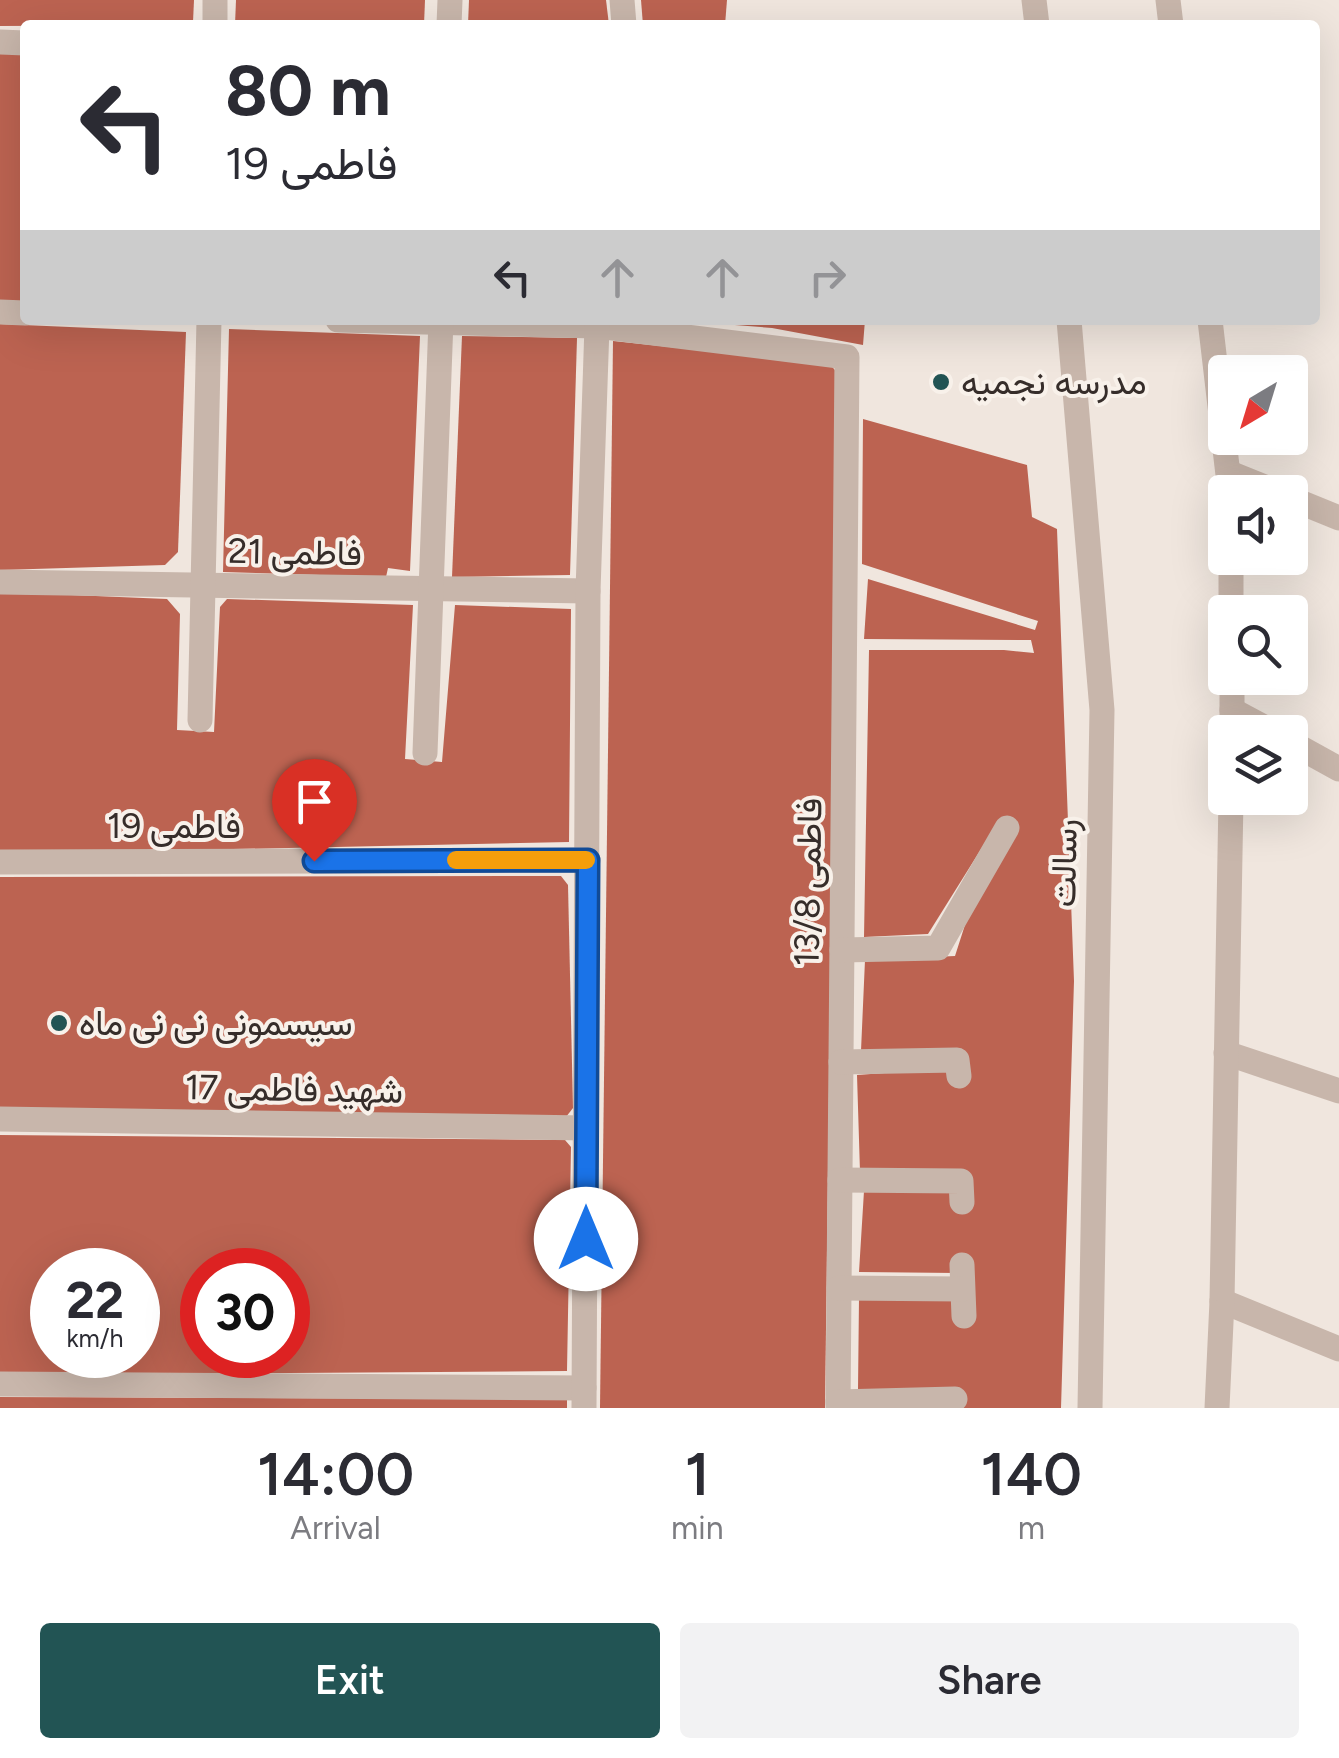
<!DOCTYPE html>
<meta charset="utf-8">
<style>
body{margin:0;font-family:Figtree,Vazirmatn,sans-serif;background:#f2f2f3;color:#2b2b33;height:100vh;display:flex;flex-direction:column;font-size:38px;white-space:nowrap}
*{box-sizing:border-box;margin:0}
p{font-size:32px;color:#7c7c81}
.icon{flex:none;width:55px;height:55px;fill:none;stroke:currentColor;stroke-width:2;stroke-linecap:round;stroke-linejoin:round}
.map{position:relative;height:1408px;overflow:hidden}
.details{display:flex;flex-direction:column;background:#fff;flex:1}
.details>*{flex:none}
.top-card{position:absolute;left:20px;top:20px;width:1300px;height:305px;border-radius:10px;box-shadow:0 10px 40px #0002;background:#fff;color:#2b2b33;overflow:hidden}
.needle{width:65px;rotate:218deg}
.controls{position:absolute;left:1208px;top:355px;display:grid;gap:20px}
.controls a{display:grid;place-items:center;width:100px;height:100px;border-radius:10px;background:#fff;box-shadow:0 10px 40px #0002;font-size:50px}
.speed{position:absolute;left:30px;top:1248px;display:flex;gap:20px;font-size:50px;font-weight:700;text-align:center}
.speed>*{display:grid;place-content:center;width:130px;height:130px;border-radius:50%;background:#fff;box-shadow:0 10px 40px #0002;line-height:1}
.speed small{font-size:25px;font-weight:400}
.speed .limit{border:15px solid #d22;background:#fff;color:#111}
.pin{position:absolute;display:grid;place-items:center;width:85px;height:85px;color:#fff;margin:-102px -42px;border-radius:50% 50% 50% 0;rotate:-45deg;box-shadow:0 0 10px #0007}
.pin .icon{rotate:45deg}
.me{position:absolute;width:110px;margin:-55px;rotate:0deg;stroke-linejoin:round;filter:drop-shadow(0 0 8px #0008)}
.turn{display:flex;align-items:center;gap:35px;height:210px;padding:0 40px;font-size:45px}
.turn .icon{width:130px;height:130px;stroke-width:2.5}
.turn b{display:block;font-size:70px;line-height:85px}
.lanes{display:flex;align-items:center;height:95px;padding:0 40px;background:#0003;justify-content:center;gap:50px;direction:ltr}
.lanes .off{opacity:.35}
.eta{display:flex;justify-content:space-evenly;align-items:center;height:170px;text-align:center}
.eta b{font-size:60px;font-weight:600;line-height:70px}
.primary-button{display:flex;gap:20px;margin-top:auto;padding:20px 40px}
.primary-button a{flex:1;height:115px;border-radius:10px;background:#225454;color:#fff;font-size:40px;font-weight:600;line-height:115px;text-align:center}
.primary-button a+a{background:#f2f2f3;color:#2b2b33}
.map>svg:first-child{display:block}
.building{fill:#bc6351;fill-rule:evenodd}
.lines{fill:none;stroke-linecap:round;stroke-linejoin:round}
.minor{stroke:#c8b6ab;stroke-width:25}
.route-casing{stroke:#114b97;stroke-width:25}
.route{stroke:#1a73e8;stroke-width:18}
.slow{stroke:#f59e0b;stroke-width:18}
.poi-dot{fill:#225454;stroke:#f8f1ea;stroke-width:4}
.labels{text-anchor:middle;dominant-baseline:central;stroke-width:8;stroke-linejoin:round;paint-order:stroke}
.poi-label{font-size:35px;fill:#362d2a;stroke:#f8f1ea;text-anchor:start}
.street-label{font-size:35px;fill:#362d2a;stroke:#f8f1ea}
</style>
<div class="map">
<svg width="1339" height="1408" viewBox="0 0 1339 1408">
<rect width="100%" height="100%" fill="#f0e6de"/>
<g class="building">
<path d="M 0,0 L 194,0 L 193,22 L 190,25 L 0,26 Z"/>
<path d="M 236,0 L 425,0 L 424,25 L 235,25 Z"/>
<path d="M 469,0 L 606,0 L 609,25 L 468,25 Z"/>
<path d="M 641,0 L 727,0 L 725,25 L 643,25 Z"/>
<rect x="0" y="54" width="25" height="247"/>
<path d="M 709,320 L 865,320 L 863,345 L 772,328 L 709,323 Z"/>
<path d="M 0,324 L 186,332 L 178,552 L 165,565 L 0,570 Z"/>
<path d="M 229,329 L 420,336 L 410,571 L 388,568 L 386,577 L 223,572 Z"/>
<path d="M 462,336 L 577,338 L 570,575 L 452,577 Z"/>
<path d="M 613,341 L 830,364 L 838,374 L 825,1408 L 600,1408 Z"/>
<path d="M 863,419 L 1027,465 L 1032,517 L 1057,529 L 1074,981 L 1061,1408 L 962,1408 L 858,1389 L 859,1298 L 958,1295 L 956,1273 L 859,1272 L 864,1191 L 957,1191 L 967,1206 L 963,1169 L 860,1172 L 857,1075 L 954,1068 L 961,1052 L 861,1051 L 865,960 L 955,956 L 998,822 L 928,934 L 864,937 L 869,650 L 1004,650 L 1034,653 L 1031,640 L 864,639 L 868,579 L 1035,630 L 1038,621 L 862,564 Z"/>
<path d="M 0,592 L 167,599 L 180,614 L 177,730 L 214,732 L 220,607 L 227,599 L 413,605 L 405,759 L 442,762 L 455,605 L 571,609 L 569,842 L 0,854 Z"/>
<path d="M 544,876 L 561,876 L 568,885 L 573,1108 L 566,1117 L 0,1112 L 0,877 Z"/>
<path d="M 0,1135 L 565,1140 L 571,1147 L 567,1371 L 0,1375 ZM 52,1270 L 138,1270 L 138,1355 L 52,1355 ZM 202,1270 L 288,1270 L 288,1355 L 202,1355 Z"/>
<path d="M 0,1397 L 567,1399 L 567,1408 L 0,1408 Z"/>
</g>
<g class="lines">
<g class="minor">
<path d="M 622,0 L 624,25"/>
<path d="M 1034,0 L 1037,25"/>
<path d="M 1168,0 L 1171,25"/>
<path d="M 215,25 L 215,0"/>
<path d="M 449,25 L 450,0"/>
<path d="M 0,42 L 25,43"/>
<path d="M 0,312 L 25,313"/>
<path d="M 338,320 L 597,326 L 847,357 L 838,1408"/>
<path d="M 1069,320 L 1102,710 L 1090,1408"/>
<path d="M 1210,320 L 1230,492"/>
<path d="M 1230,473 L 1277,492"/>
<path d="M 1290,498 L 1339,518"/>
<path d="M 1231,558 L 1231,612"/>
<path d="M 0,582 L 588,591"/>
<path d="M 1232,710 L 1273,732"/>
<path d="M 200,720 L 209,320"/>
<path d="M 1232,732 L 1232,678"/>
<path d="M 1290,742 L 1339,769"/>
<path d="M 425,753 L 441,320"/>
<path d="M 0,862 L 588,860"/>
<path d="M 842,950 L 938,948 L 1007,828"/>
<path d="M 1226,1053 L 1339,1091"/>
<path d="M 841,1062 L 957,1060 L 959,1076"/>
<path d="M 0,1119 L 586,1128"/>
<path d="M 840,1180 L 961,1181 L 962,1202"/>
<path d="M 962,1265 L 964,1316"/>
<path d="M 839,1288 L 962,1289"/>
<path d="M 1222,1301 L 1339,1349"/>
<path d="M 0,1384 L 584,1388"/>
<path d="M 838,1402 L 955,1399"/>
<path d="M 584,1408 L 588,591 L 597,326"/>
<path d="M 1217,1408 L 1222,1301 L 1231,798"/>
</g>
</g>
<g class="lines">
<defs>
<path id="route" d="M 314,861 L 588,860 L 586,1239"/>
</defs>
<use href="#route" class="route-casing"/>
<use href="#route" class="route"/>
<path class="slow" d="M 456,860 L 586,860"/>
</g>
<g class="poi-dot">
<circle cx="941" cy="382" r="10"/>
<circle cx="59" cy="1023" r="10"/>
</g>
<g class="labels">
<g class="poi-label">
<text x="961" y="382">مدرسه نجمیه</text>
<text x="79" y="1023">سیسمونی نی نی ماه</text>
</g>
<g class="street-label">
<text transform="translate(295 552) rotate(1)">فاطمی 21</text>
<text x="174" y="826">فاطمی 19</text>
<text transform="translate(1064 863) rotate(-89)">رسالت</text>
<text transform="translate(808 882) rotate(-89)">فاطمی 13/8</text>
<text transform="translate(294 1089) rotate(1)">شهید فاطمی 17</text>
</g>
</g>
</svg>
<div class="controls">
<a><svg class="needle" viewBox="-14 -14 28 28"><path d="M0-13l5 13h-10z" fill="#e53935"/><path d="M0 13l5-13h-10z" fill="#7c7c81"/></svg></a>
<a><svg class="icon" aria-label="sound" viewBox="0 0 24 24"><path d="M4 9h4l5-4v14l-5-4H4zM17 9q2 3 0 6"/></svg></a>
<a><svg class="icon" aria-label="search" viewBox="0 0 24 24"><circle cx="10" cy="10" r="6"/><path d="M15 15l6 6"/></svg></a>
<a><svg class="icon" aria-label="layers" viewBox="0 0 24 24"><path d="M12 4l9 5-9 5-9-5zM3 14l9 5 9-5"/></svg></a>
</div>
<div class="speed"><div>22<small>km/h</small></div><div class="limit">30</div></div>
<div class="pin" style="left:314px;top:861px;background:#d93025"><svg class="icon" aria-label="arrive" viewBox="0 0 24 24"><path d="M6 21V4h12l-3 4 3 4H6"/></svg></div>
<svg class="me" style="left:586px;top:1239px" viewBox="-20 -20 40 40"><circle r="19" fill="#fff"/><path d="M0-13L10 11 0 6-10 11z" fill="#1a73e8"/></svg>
<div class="top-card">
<div class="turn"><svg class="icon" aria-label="left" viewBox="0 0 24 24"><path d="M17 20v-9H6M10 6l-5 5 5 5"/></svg><div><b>80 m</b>فاطمی 19</div></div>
<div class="lanes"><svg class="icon" aria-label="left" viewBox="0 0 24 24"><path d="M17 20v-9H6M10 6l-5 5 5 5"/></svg><svg class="icon off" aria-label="ahead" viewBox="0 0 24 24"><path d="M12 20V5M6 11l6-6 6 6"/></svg><svg class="icon off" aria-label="ahead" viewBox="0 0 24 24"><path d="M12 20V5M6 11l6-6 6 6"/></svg><svg class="icon off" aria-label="right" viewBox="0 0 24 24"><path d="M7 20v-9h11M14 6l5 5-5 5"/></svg></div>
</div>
</div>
<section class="details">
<div class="eta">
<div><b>14:00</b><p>Arrival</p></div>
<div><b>1</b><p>min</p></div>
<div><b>140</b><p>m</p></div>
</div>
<div class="primary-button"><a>Exit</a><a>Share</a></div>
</section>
